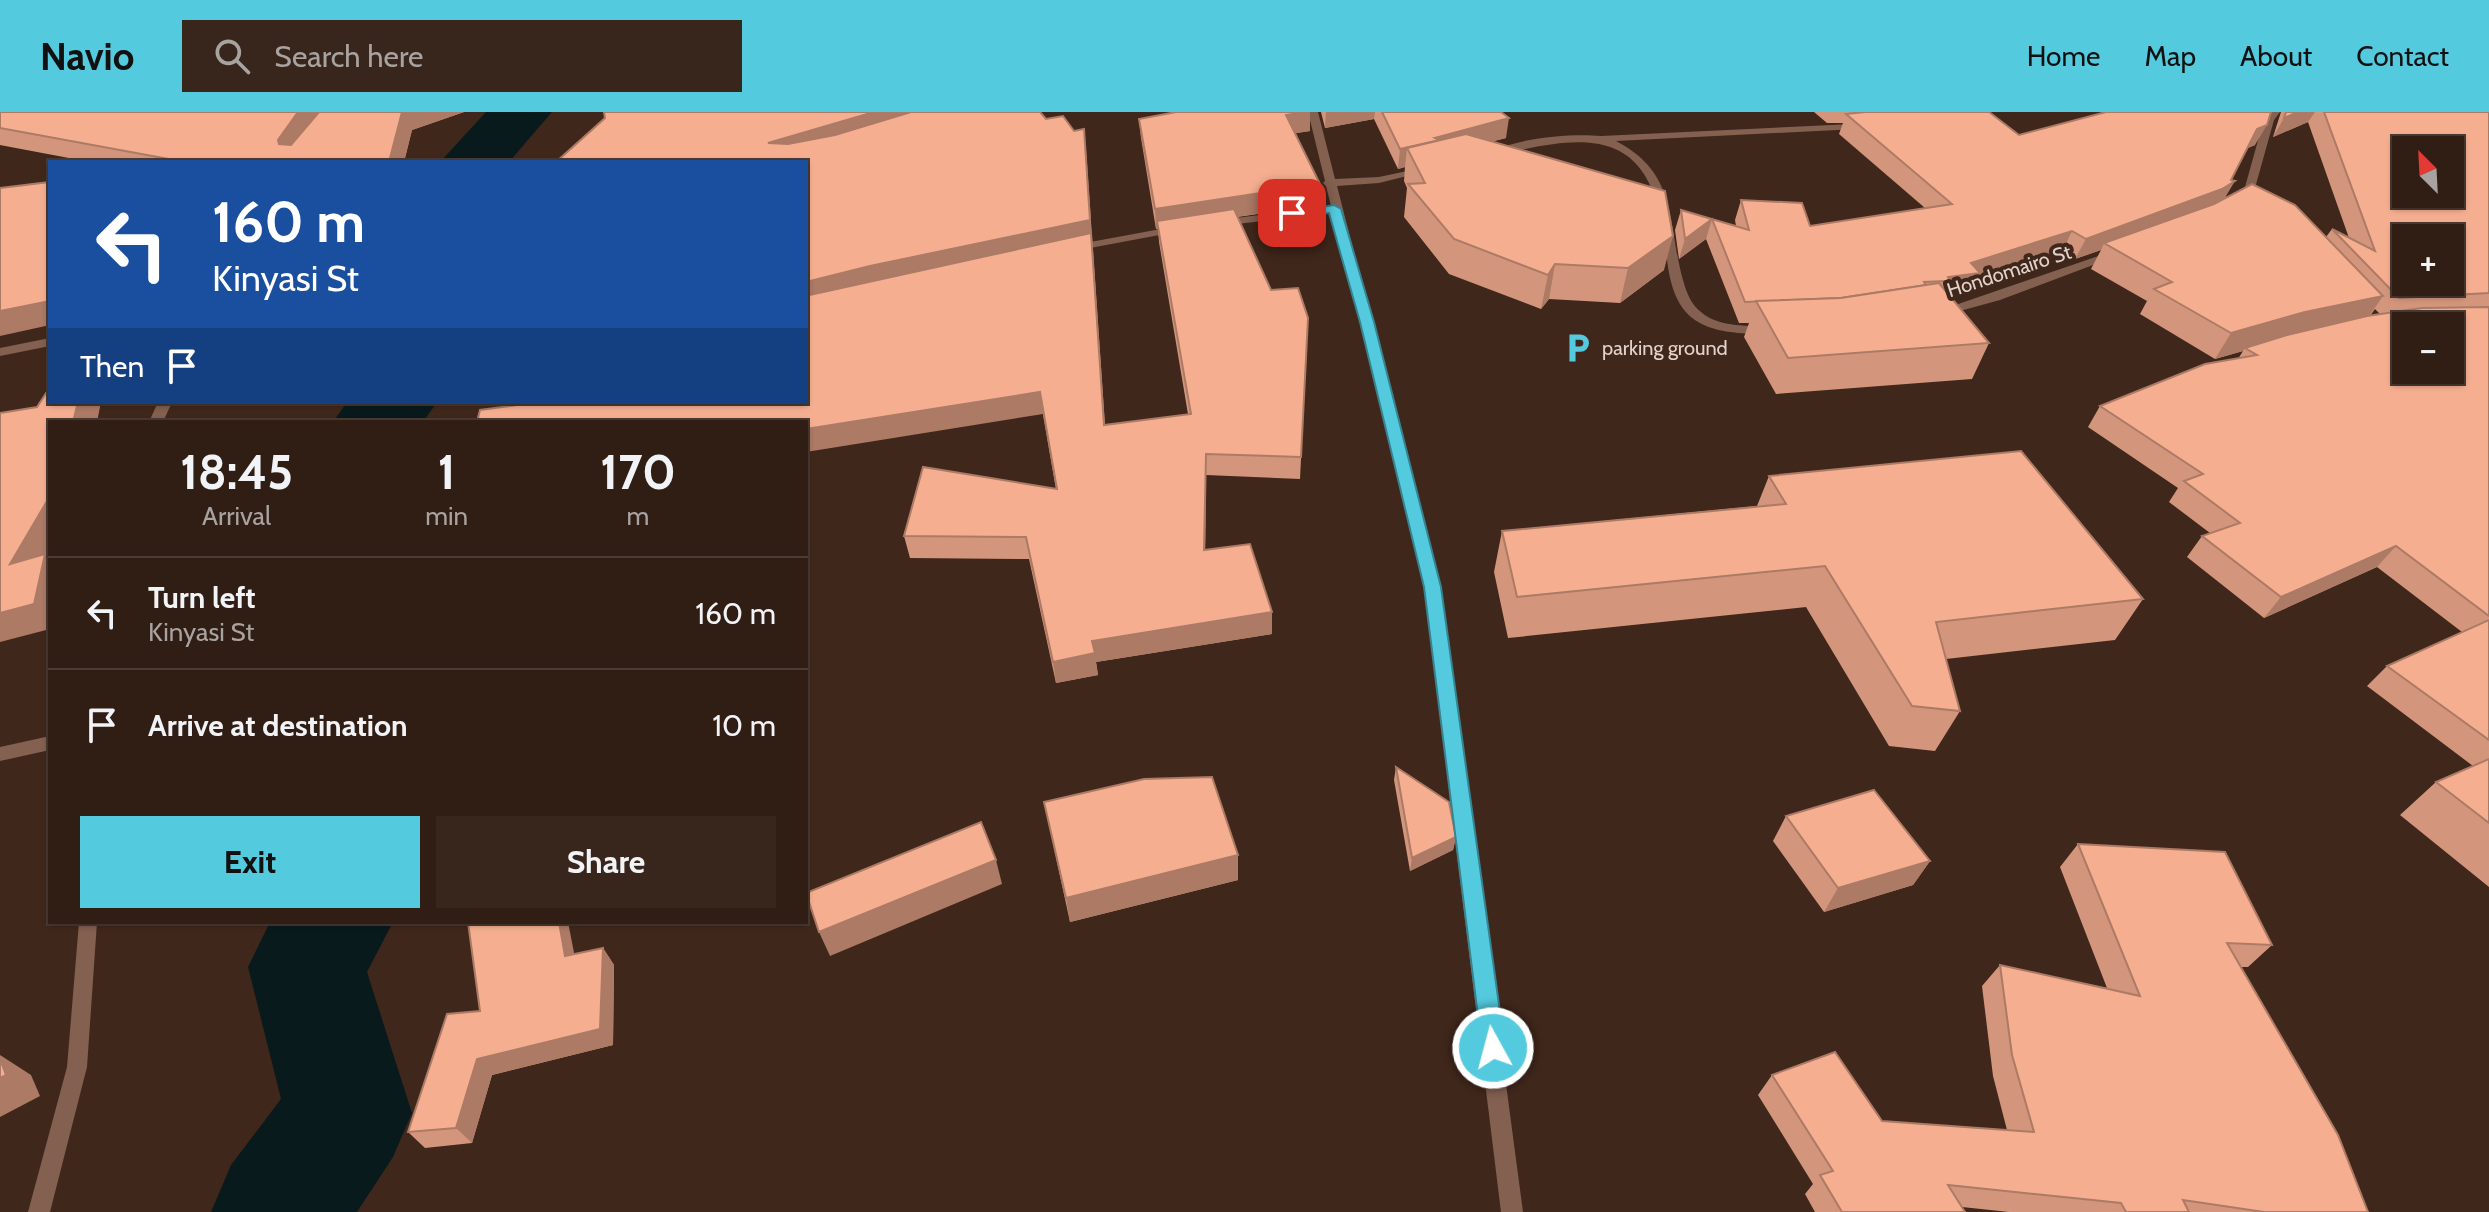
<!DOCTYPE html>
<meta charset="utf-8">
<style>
body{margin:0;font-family:Cabin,sans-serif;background:#38261d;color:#f1f3f6;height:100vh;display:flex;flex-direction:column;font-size:30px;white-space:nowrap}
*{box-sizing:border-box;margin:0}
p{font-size:26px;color:#a8a2a0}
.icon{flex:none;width:44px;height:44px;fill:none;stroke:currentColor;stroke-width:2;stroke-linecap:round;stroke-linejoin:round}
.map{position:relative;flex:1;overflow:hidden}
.panel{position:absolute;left:48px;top:308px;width:760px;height:504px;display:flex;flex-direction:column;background:#301d14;border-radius:0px;box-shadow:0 2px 6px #0004,0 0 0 2px #4b3b34}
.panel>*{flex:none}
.banner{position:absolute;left:48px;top:48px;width:760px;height:244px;border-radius:0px;box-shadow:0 2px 6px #0004,0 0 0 2px #4b3b34;background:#1a4fa0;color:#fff;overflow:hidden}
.needle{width:52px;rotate:336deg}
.tools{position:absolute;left:2392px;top:24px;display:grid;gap:16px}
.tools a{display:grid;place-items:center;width:72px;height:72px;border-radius:0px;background:#301d14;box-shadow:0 2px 6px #0004,0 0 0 2px #4b3b34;font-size:40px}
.pin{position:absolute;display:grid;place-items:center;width:68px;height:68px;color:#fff;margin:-34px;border-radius:16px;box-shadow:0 4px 12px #0006}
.me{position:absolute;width:88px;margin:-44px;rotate:353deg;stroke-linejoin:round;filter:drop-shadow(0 0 6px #0008)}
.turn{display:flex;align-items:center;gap:28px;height:168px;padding:0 32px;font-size:36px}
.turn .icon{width:104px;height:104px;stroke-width:2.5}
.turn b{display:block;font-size:56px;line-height:68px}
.then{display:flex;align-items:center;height:76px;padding:0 32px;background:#0003;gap:16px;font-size:30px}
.eta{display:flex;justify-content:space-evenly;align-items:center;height:136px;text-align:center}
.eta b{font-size:48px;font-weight:700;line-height:56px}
.cta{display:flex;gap:16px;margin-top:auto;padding:16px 32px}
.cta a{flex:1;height:92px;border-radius:0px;background:#54cade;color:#111;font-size:32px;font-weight:700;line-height:92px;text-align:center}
.cta a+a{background:#38261d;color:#f1f3f6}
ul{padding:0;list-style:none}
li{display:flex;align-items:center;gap:24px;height:112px;padding:0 32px;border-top:2px solid #4b3b34}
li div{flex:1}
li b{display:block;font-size:30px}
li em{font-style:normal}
header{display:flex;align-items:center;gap:48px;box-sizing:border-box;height:112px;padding:0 40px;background:#54cade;color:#111}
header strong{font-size:38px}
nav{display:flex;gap:44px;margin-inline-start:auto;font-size:28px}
.search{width:560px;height:72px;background:#38261d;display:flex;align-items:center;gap:20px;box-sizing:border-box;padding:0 28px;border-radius:0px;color:#a8a2a0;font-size:30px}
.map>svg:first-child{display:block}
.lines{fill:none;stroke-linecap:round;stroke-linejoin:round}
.river{fill:#091a1d;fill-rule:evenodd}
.street{fill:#836050;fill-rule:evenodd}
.wall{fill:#d3967c;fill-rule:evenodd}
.shaded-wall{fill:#ac7a65}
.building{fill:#f5af90;stroke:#ac7a65;stroke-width:2;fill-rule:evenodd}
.route{fill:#54cade;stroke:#378390;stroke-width:2}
.labels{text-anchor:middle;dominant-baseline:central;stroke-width:8;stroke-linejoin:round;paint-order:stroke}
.far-street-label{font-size:20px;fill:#e3d2cb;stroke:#40271b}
.far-poi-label{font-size:20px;fill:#e3d2cb;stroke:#40271b;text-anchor:start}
</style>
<header>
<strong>Navio</strong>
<div class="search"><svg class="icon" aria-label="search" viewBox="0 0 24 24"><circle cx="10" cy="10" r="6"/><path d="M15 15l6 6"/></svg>Search here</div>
<nav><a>Home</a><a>Map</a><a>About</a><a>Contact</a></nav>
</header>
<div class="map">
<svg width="2489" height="1100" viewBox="0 0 2489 1100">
<rect width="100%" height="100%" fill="#40271b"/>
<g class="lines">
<g class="river">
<path d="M 486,0 L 552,0 L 509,50 L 440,50 Z"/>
<path d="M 347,290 L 437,290 L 423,310 L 333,310 Z"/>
<path d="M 270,810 L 393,810 L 367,860 L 412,1001 L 393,1045 L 357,1100 L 211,1100 L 231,1053 L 281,987 L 248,855 Z"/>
</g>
<g class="street">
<path d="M 1308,0 L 1318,0 L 1335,67 L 1379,65 L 1426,55 L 1431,58 L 1379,71 L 1337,74 L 1440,475 L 1523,1100 L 1501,1100 L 1424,475 L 1333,101 L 1219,114 L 1213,111 L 1219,108 L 1331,94 L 1326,74 L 1323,71 L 1325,69 Z"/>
<path d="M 2270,0 L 2280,0 L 2274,8 L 2255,76 L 2240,89 L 2232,89 L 2232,85 L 2245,75 L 2264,7 Z"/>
<path d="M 1853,12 L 1857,13 L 1857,17 L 1616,29 C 1679,62 1667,111 1683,168 C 1686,179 1691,193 1701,200 C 1721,217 1749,212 1772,216 L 1772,222 L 1768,223 C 1743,221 1711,222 1691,205 C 1670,187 1668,156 1665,131 C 1651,14 1589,21 1495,44 L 1490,41 C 1515,26 1571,21 1601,24 Z"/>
<path d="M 1177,114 L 1183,117 L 1181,119 L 1074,139 L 1068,136 L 1074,133 Z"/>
<path d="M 2113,139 L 2117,140 L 2117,144 L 2000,188 L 1938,205 L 1932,201 Z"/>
<path d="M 50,226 L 50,234 L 0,244 L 0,236 Z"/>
<path d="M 158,290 L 172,290 L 163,310 L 149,310 Z"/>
<path d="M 50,624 L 50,638 L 0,649 L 0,635 Z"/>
<path d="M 79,810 L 97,810 L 87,955 L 50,1100 L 28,1100 L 67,955 Z"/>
</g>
</g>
<g class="wall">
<path d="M 0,0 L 464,0 L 412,18 L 404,50 L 90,50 L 0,33 Z"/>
<path d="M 1321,0 L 1501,0 L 1506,26 L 1493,29 L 1664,158 L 1620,191 L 1549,187 L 1541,197 L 1449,162 L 1404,105 L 1407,76 L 1404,69 L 1405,55 L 1398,57 L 1374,7 L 1325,16 Z"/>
<path d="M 1814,0 L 1989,0 L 2019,23 L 2255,33 L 2247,36 L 2231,68 L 2225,86 L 2326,125 L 2332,117 L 2349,126 L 2308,10 L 2273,25 L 2281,0 L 2489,0 L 2489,775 L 2400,703 L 2436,670 L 2473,654 L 2367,574 L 2387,554 L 2462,520 L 2377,455 L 2264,506 L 2187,445 L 2202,424 L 2210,421 L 2169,390 L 2178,376 L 2088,315 L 2100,294 L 2238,247 L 2243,239 L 2215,247 L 2140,202 L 2147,189 L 2091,157 L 2101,138 L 2075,147 L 2062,140 L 1978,166 L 1971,181 L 1950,184 L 1989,231 L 1972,267 L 1776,282 L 1744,225 L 1749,211 L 1739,211 L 1706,127 L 1679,147 L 1675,118 L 1681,98 L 1736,114 L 1735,108 L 1741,88 L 1810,114 L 1925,96 L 1839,22 L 1843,11 L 1827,11 ZM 2375,197 L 2380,202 L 2370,204 Z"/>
<path d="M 1046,7 L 1074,19 L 1086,37 L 1105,313 L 1188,302 L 1159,130 L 1158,117 L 1156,117 L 1141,26 L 1139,7 L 1310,19 L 1295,21 L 1319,93 L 1237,105 L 1271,178 L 1308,206 L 1300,367 L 1206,363 L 1205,438 L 1272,500 L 1272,522 L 1096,550 L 1098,563 L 1056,571 L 1029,447 L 910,446 L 904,424 L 1056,377 L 1043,302 L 806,290 Z"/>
<path d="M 1769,364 L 2143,487 L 2115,528 L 1946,547 L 1960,599 L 1935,639 L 1889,634 L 1806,495 L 1508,526 L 1494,460 L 1502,419 L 1757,394 Z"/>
<path d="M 1396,655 L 1456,725 L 1453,738 L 1410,759 L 1394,668 Z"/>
<path d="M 1044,690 L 1238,743 L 1238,768 L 1070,810 Z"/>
<path d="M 1786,704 L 1930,749 L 1913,773 L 1824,800 L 1773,729 Z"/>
<path d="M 2078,732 L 2272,833 L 2248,855 L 2240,855 L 2368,1100 L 2009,1100 L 1962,1095 L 1965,1100 L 1815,1100 L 1805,1082 L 1813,1072 L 1758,983 L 1772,963 L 1882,1009 L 2007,1018 L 1993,964 L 1982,874 L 2000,853 L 2107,876 L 2060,755 Z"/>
<path d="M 603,836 L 614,853 L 613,933 L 492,963 L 472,1031 L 425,1036 L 408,1020 L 480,899 L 574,842 Z"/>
</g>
<g class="shaded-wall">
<path d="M 298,0 L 328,0 L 290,48 L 279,32 L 278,28 Z"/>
<path d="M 402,0 L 464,0 L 412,18 L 404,50 L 389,50 Z"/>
<path d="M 874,0 L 925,0 L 775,50 L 768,31 Z"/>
<path d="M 1305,0 L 1310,0 L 1310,19 L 1286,23 L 1286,3 Z"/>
<path d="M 1326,0 L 1375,0 L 1374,7 L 1325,16 Z"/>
<path d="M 2298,0 L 2315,0 L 2308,10 L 2273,25 L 2284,6 Z"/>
<path d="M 1509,6 L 1506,26 L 1440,44 L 1435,26 Z"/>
<path d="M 2267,13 L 2255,33 L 2246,37 L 2257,17 Z"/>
<path d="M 1084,17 L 1107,335 L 1092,128 L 806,197 L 806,170 Z"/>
<path d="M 1407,36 L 1405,55 L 1398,57 L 1400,37 Z"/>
<path d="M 2235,69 L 2223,89 L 2104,131 L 2101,138 L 2075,147 L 2086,127 Z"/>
<path d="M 1320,72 L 1319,93 L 1159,116 L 1157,109 L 1158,117 L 1156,117 L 1155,97 Z"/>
<path d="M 1712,107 L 1706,127 L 1679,147 L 1685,127 Z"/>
<path d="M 2072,119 L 2062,140 L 1978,166 L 1971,181 L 1943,185 L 1938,190 L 1948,165 L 1971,151 Z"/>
<path d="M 1673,124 L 1664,158 L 1620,191 L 1628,156 Z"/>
<path d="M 1555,152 L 1549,187 L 1541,197 L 1548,163 Z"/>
<path d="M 2383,184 L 2365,210 L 2245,236 L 2243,239 L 2215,247 L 2231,221 L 2305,200 Z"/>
<path d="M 50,189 L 50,213 L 0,224 L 0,199 Z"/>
<path d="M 1040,280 L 1043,302 L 806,340 L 806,317 Z"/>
<path d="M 78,290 L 101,290 L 97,310 L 73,310 Z"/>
<path d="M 1206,342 L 1206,363 L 1205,460 L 1204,438 Z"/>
<path d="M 50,384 L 50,444 L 48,446 L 50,448 L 50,517 L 0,530 L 0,501 L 10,452 Z"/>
<path d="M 2396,434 L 2377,455 L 2264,506 L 2281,485 Z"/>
<path d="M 1272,500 L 1272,522 L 1096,550 L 1098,563 L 1056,571 L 1053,550 L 1092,529 Z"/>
<path d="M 1456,725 L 1453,738 L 1410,759 L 1412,746 Z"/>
<path d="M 1238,743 L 1238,768 L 1070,810 L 1066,786 Z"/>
<path d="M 996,748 L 1002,772 L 830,844 L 819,820 Z"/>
<path d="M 1930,749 L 1913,773 L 1824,800 L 1838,776 Z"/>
<path d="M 559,810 L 568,810 L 578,861 L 565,844 Z"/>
<path d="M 603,836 L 614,853 L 613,933 L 492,963 L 472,1031 L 456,1016 L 477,947 Z"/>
<path d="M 0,943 L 31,963 L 40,984 L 0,1005 Z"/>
</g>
<g class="building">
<path d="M 0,0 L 298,0 L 278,28 L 279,32 L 291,33 L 319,0 L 402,0 L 389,50 L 185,50 L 0,16 Z"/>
<path d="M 604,0 L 874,0 L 768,31 L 788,32 L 835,23 L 911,0 L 1040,0 L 1046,7 L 1063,4 L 1074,19 L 1084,17 L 1090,108 L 870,154 L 806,170 L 806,50 L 556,50 L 605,6 Z"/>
<path d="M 1176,0 L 1305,0 L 1286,3 L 1320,72 L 1155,97 L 1139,7 Z"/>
<path d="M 1382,0 L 1501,0 L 1509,6 L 1435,26 L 1440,28 L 1400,37 Z"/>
<path d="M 1865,0 L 1989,0 L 2019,23 L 2106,0 L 2271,0 L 2267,13 L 2257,17 L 2231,68 L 2235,69 L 2222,77 L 2086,127 L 2072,119 L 1971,151 L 1980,161 L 1948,165 L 1950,169 L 1947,169 L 1924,170 L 1926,173 L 1841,186 L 1745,190 L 1712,107 L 1685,127 L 1681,98 L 1749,118 L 1741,88 L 1802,91 L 1810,114 L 1952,92 L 1846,2 Z"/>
<path d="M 2286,0 L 2298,0 L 2284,6 Z"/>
<path d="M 2324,0 L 2489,0 L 2489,181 L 2399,186 L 2332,117 L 2375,139 ZM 2406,38 L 2450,38 L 2450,82 L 2406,82 ZM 2406,126 L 2450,126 L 2450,170 L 2406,170 Z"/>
<path d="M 1466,22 L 1665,79 L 1673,124 L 1628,156 L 1555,152 L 1548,163 L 1454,127 L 1408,72 L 1425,71 L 1407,36 Z"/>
<path d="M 50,70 L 50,189 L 0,199 L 0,76 Z"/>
<path d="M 2252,72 L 2295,93 L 2383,184 L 2305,200 L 2231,221 L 2154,177 L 2172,170 L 2104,131 L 2214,92 Z"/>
<path d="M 1234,97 L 1271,178 L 1298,176 L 1308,206 L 1301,345 L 1206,342 L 1204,438 L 1250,432 L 1272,500 L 1092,529 L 1095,541 L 1053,550 L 1026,425 L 904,424 L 923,355 L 1057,377 L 1040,280 L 806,317 L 806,310 L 477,310 L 480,298 L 525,292 L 530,290 L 806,290 L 806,180 L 810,183 L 1091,121 L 1104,313 L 1191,302 L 1157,109 Z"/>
<path d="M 1939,171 L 1989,231 L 1788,246 L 1756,189 L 1841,186 Z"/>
<path d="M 2489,195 L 2489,504 L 2396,434 L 2281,485 L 2202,424 L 2240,411 L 2184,369 L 2203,362 L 2100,294 L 2205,252 L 2257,243 L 2245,236 L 2287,223 L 2367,204 L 2422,196 ZM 2406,214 L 2450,214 L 2450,258 L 2406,258 Z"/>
<path d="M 50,275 L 50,290 L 78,290 L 73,310 L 50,310 L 50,384 L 10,452 L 45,442 L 34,492 L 0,501 L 0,301 L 37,295 Z"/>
<path d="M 2021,339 L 2143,487 L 1936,510 L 1960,599 L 1912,594 L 1825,454 L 1517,485 L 1502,419 L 1786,392 L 1769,364 Z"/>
<path d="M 2489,508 L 2489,628 L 2387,554 Z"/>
<path d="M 2489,647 L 2489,711 L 2436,670 Z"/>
<path d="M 1396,655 L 1449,690 L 1456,725 L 1412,746 Z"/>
<path d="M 1212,665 L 1238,743 L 1066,786 L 1044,690 L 1144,667 Z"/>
<path d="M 1874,678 L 1930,749 L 1838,776 L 1786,704 Z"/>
<path d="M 981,710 L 996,748 L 819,820 L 806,781 Z"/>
<path d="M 2078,732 L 2225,740 L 2272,833 L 2227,831 L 2338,1023 L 2368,1100 L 2264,1100 L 2183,1088 L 2189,1100 L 2126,1100 L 2121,1091 L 1948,1073 L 1965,1100 L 1842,1100 L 1820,1063 L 1833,1059 L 1772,963 L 1835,940 L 1882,1009 L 2034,1020 L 2012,943 L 2000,853 L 2140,884 Z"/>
<path d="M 468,810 L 559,810 L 565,844 L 603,836 L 600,917 L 477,947 L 456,1016 L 408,1020 L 447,902 L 480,899 Z"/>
<path d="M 0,947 L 6,963 L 0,966 Z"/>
</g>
<path class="route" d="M 1334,93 L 1341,97 L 1374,210 L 1441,475 L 1505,936 L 1501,943 L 1493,946 L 1485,943 L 1482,936 L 1424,475 L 1360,210 L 1329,101 L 1292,105 L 1285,101 Z"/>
<defs>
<symbol id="parking-bare" viewBox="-9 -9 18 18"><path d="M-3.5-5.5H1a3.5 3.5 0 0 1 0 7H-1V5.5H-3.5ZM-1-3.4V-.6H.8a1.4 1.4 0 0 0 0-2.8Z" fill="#54cade" stroke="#40271b" stroke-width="2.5" paint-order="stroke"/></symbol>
</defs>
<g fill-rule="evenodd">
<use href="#parking-bare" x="1556" y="214" width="44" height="44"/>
</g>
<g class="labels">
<g class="far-street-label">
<text transform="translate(2009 159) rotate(-18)">Hondomairo St</text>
</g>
<g class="far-poi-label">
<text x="1602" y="236">parking ground</text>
</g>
</g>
</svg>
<div class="tools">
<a><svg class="needle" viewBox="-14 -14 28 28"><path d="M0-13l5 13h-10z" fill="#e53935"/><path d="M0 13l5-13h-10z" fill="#a8a2a0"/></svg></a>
<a>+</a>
<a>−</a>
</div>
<div class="pin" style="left:1292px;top:101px;background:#d93025"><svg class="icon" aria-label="arrive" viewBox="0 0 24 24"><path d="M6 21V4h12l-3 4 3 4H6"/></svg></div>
<svg class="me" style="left:1493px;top:936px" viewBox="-20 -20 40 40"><circle r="17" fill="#54cade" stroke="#fff" stroke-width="3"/><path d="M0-11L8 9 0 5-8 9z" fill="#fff"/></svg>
<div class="banner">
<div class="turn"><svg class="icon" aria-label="left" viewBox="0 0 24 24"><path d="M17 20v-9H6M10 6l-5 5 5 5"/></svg><div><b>160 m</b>Kinyasi St</div></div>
<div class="then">Then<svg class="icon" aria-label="arrive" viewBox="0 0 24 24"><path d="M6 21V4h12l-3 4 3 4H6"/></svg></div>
</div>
<section class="panel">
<div class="eta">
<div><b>18:45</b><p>Arrival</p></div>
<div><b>1</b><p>min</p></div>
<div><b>170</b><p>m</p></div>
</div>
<ul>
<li><svg class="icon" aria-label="left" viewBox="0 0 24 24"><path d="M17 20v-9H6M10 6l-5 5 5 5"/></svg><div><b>Turn left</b><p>Kinyasi St</p></div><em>160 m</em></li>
<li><svg class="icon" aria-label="arrive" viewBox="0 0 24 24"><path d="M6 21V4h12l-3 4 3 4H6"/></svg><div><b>Arrive at destination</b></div><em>10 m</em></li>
</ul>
<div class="cta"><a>Exit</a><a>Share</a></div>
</section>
</div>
